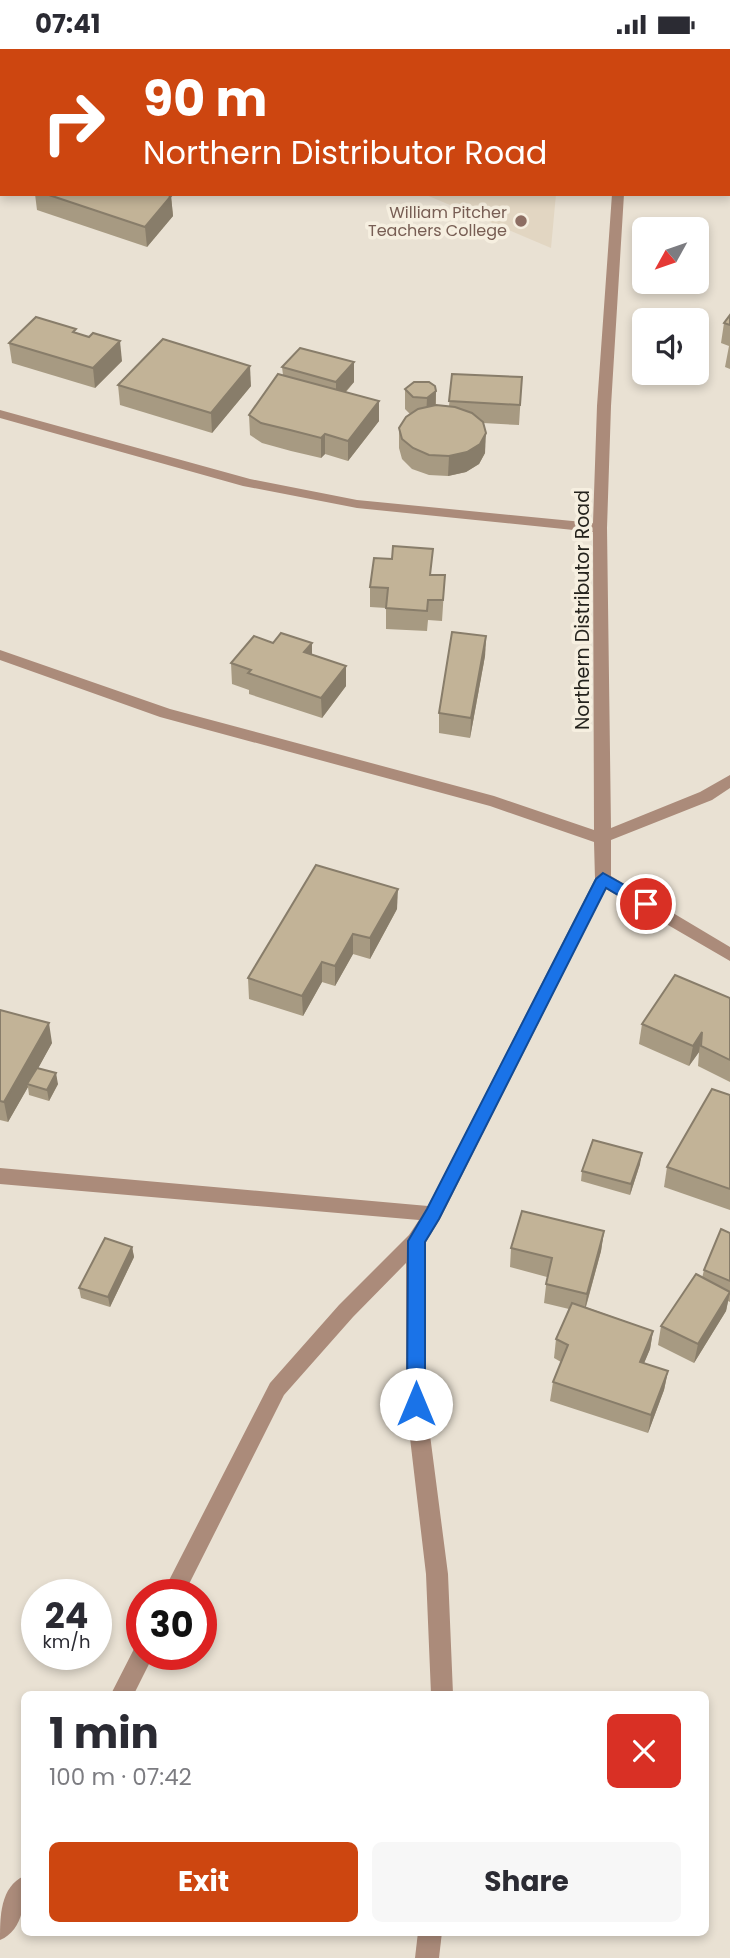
<!DOCTYPE html>
<meta charset="utf-8">
<style>
body{margin:0;font-family:Poppins,sans-serif;background:#f7f7f7;color:#2b2b33;height:100vh;display:flex;flex-direction:column;font-size:26px;white-space:nowrap}
*{box-sizing:border-box;margin:0}
p{font-size:23px;color:#7c7c81}
.icon{flex:none;width:38px;height:38px;fill:none;stroke:currentColor;stroke-width:2;stroke-linecap:round;stroke-linejoin:round}
.map{position:relative;flex:1;overflow:hidden}
.panel{position:absolute;left:21px;top:1642px;width:688px;height:245px;display:flex;flex-direction:column;background:#fff;border-radius:10px;box-shadow:0 4px 10px #0003}
.panel>*{flex:none}
.guide{position:absolute;left:0px;top:0px;width:732px;height:147px;box-shadow:0 4px 10px #0003;background:#cd4610;color:#fff;overflow:hidden}
.needle{width:46px;rotate:230deg}
.tools{position:absolute;left:632px;top:168px;display:grid;gap:14px}
.tools a{display:grid;place-items:center;width:77px;height:77px;border-radius:10px;background:#fff;box-shadow:0 4px 10px #0003;font-size:35px}
.speed{position:absolute;left:21px;top:1530px;display:flex;gap:14px;font-size:35px;font-weight:700;text-align:center}
.speed>*{display:grid;place-content:center;width:91px;height:91px;border-radius:50%;background:#fff;box-shadow:0 4px 10px #0003;line-height:1}
.speed small{font-size:18px;font-weight:400}
.speed .limit{border:10px solid #d22;background:#fff;color:#111}
.pin{position:absolute;display:grid;place-items:center;width:60px;height:60px;color:#fff;margin:-30px;border:4px solid #fff;border-radius:50%;box-shadow:0 2px 7px #0007}
.me{position:absolute;width:77px;margin:-38px;rotate:0deg;stroke-linejoin:round;filter:drop-shadow(0 0 5px #0008)}
.turn{display:flex;align-items:center;gap:24px;height:147px;padding:0 28px;font-size:32px}
.turn .icon{width:91px;height:91px;stroke-width:2.5}
.turn b{display:block;font-size:49px;line-height:60px}
.round{display:grid;place-items:center;flex:none;width:74px;height:74px;border-radius:10px;background:#f7f7f7}
.headline{display:flex;align-items:center;justify-content:space-between;height:119px;padding:0 28px}
h1{font-size:42px;font-weight:700;line-height:52px}
.action{display:flex;gap:14px;margin-top:auto;padding:14px 28px}
.action a{flex:1;height:80px;border-radius:10px;background:#cd4610;color:#fff;font-size:28px;font-weight:700;line-height:80px;text-align:center}
.action a+a{background:#f7f7f7;color:#2b2b33}
.status{display:flex;justify-content:space-between;align-items:center;height:49px;padding:0 35px;background:#fff;direction:ltr}
.status svg{height:19px;fill:currentColor}
.map>svg:first-child{display:block}
.built{fill:#e2d6c2}
.lines{fill:none;stroke-linecap:round;stroke-linejoin:round}
.minor{fill:#ab8b7a;fill-rule:evenodd}
.wall{fill:#a79a82}
.shaded-wall{fill:#887d6a}
.building{fill:#c2b397;stroke:#887d6a;stroke-width:2}
.route{fill:#1a73e8;stroke:#114b97;stroke-width:2}
.education-dot{fill:#8d6e63;stroke:#f6efe0;stroke-width:2.5}
.labels{text-anchor:middle;dominant-baseline:central;stroke-width:7;stroke-linejoin:round;paint-order:stroke}
.far-education-label{font-size:16px;fill:#785e54;stroke:#f6efe0;text-anchor:end}
.street-label{font-size:19px;fill:#24221c;stroke:#f6efe0}
</style>
<div class="status"><b>07:41</b><svg viewBox="0 0 49 12"><path d="M0 12V9h3v3zM5 12V6h3v6zM10 12V3h3v9zM15 12V0h3v12zM26 1h20v11H26zM47 4h2v5h-2z"/></svg></div>
<div class="map">
<svg width="730" height="1909" viewBox="0 0 730 1909">
<rect width="100%" height="100%" fill="#e9e1d3"/>
<g class="built">
<path d="M 80,0 L 569,0 L 84,2 Z"/>
<path d="M 424,145 L 556,145 L 551,199 Z"/>
</g>
<g class="lines">
<g class="minor">
<rect x="604" y="0" width="12" height="2"/>
<rect x="0" y="88" width="2" height="7"/>
<path d="M 0,118 L 2,118 L 0,127 Z"/>
<path d="M 612,145 L 624,145 L 611,357 L 607,479 L 611,779 L 700,743 L 730,726 L 730,739 L 712,751 L 611,791 L 611,827 L 730,898 L 730,912 L 606,840 L 440,1170 L 426,1193 L 426,1355 L 448,1525 L 453,1645 L 431,1645 L 426,1525 L 406,1355 L 406,1214 L 353,1268 L 284,1346 L 184,1545 L 162,1545 L 270,1334 L 339,1256 L 409,1186 L 419,1171 L 0,1135 L 0,1119 L 428,1157 L 595,830 L 594,793 L 490,757 L 160,668 L 0,611 L 0,601 L 170,660 L 494,747 L 594,781 L 593,483 L 357,459 L 243,437 L 0,369 L 0,361 L 250,430 L 357,451 L 593,474 L 597,357 Z"/>
<path d="M 142,1595 L 142,1605 L 154,1605 L 134,1645 L 111,1645 L 135,1598 Z"/>
<path d="M 24,1827 C 26,1849 24,1881 0,1891 C 0,1868 0,1838 24,1827 Z"/>
<path d="M 418,1883 L 442,1883 L 439,1909 L 415,1909 Z"/>
</g>
</g>
<g class="wall">
<path d="M 36,0 L 73,0 L 73,1 L 71,2 L 40,2 Z"/>
<path d="M 35,145 L 165,145 L 171,147 L 173,167 L 147,198 L 37,161 Z"/>
<path d="M 730,266 L 730,320 L 725,318 L 729,297 L 721,294 L 724,274 Z"/>
<path d="M 77,284 L 122,312 L 95,339 L 12,314 L 9,294 Z"/>
<path d="M 282,318 L 354,333 L 346,343 L 379,352 L 379,372 L 348,412 L 325,405 L 321,409 L 291,402 L 262,394 L 250,386 L 249,366 L 283,326 Z"/>
<path d="M 452,325 L 522,328 L 519,376 L 483,374 L 485,404 L 479,415 L 466,423 L 448,427 L 429,426 L 412,420 L 402,410 L 399,399 L 399,379 L 410,365 L 405,360 L 405,340 L 436,342 L 436,357 L 449,357 Z"/>
<path d="M 118,336 L 251,337 L 212,384 L 120,356 Z"/>
<path d="M 432,526 L 445,526 L 442,572 L 428,571 L 427,582 L 386,580 L 386,559 L 370,558 L 370,538 Z"/>
<path d="M 486,587 L 485,607 L 470,689 L 439,684 L 439,664 Z"/>
<path d="M 273,594 L 312,594 L 312,606 L 346,637 L 322,669 L 249,645 L 249,641 L 232,635 L 231,614 Z"/>
<path d="M 397,860 L 370,910 L 353,905 L 335,937 L 322,933 L 303,967 L 249,950 L 248,929 Z"/>
<path d="M 730,949 L 730,1033 L 698,1017 L 699,1003 L 689,1017 L 639,995 L 642,975 Z"/>
<path d="M 0,961 L 52,994 L 38,1019 L 58,1035 L 49,1052 L 29,1046 L 28,1038 L 8,1073 L 0,1071 Z"/>
<path d="M 730,1046 L 730,1161 L 664,1138 L 667,1118 Z"/>
<path d="M 640,1115 L 630,1146 L 581,1132 L 582,1122 Z"/>
<path d="M 604,1182 L 601,1202 L 586,1258 L 653,1282 L 650,1300 L 644,1314 L 668,1322 L 664,1341 L 648,1384 L 550,1352 L 553,1333 L 561,1313 L 554,1309 L 556,1290 L 569,1260 L 544,1254 L 547,1228 L 510,1218 L 511,1199 Z"/>
<path d="M 730,1184 L 730,1253 L 728,1252 L 726,1262 L 694,1314 L 658,1296 L 661,1277 L 702,1229 L 704,1221 Z"/>
<path d="M 132,1198 L 134,1208 L 110,1258 L 81,1249 L 79,1239 Z"/>
</g>
<g class="shaded-wall">
<path d="M 57,0 L 73,0 L 73,1 L 71,2 L 58,2 Z"/>
<path d="M 171,147 L 173,167 L 147,198 L 145,178 Z"/>
<path d="M 120,292 L 122,312 L 95,339 L 93,319 Z"/>
<path d="M 354,313 L 354,333 L 336,353 L 336,333 Z"/>
<path d="M 250,317 L 251,337 L 212,384 L 211,364 Z"/>
<path d="M 436,342 L 435,363 L 426,369 L 427,349 Z"/>
<path d="M 379,352 L 379,372 L 348,412 L 348,392 Z"/>
<path d="M 486,384 L 485,404 L 479,415 L 466,423 L 448,427 L 449,407 Z"/>
<path d="M 325,385 L 325,405 L 321,409 L 321,389 Z"/>
<path d="M 486,587 L 485,607 L 470,689 L 471,669 Z"/>
<path d="M 312,594 L 312,614 L 304,603 Z"/>
<path d="M 346,617 L 346,637 L 322,669 L 321,649 Z"/>
<path d="M 398,840 L 397,860 L 370,910 L 370,889 Z"/>
<path d="M 353,885 L 353,905 L 335,937 L 335,917 Z"/>
<path d="M 322,913 L 322,933 L 303,967 L 302,947 Z"/>
<path d="M 49,974 L 52,994 L 29,1036 L 27,1035 L 28,1038 L 8,1073 L 4,1053 Z"/>
<path d="M 702,983 L 699,1003 L 689,1017 L 693,997 Z"/>
<path d="M 56,1024 L 58,1035 L 49,1052 L 47,1041 Z"/>
<path d="M 642,1104 L 640,1115 L 630,1146 L 631,1135 Z"/>
<path d="M 604,1182 L 601,1202 L 584,1264 L 587,1245 Z"/>
<path d="M 132,1198 L 134,1208 L 110,1258 L 108,1248 Z"/>
<path d="M 730,1243 L 726,1262 L 694,1314 L 698,1295 Z"/>
<path d="M 653,1282 L 650,1300 L 637,1331 L 640,1313 Z"/>
<path d="M 668,1322 L 664,1341 L 648,1384 L 651,1366 Z"/>
</g>
<g class="building">
<path d="M 46,145 L 165,145 L 171,147 L 145,178 Z"/>
<path d="M 730,266 L 730,276 L 724,274 Z"/>
<path d="M 36,268 L 76,280 L 73,283 L 89,288 L 93,284 L 120,292 L 93,319 L 9,294 Z"/>
<path d="M 163,290 L 250,317 L 211,364 L 118,336 Z"/>
<path d="M 300,299 L 354,313 L 336,333 L 282,318 Z"/>
<path d="M 278,325 L 379,352 L 348,392 L 325,385 L 321,389 L 290,381 L 261,374 L 249,366 Z"/>
<path d="M 452,325 L 522,328 L 520,356 L 449,352 Z"/>
<path d="M 414,333 L 429,333 L 435,337 L 436,342 L 427,349 L 413,348 L 405,340 Z"/>
<path d="M 436,356 L 455,358 L 472,364 L 483,373 L 486,384 L 480,395 L 467,403 L 449,407 L 429,406 L 413,399 L 402,390 L 399,379 L 406,368 L 418,360 Z"/>
<path d="M 393,497 L 433,500 L 430,526 L 445,526 L 443,551 L 428,551 L 427,562 L 386,559 L 388,539 L 370,538 L 374,509 L 392,510 Z"/>
<path d="M 452,583 L 486,587 L 471,669 L 439,664 Z"/>
<path d="M 281,584 L 312,594 L 304,603 L 346,617 L 321,649 L 248,624 L 251,621 L 231,614 L 254,587 L 273,594 Z"/>
<path d="M 316,816 L 398,840 L 370,889 L 353,885 L 335,917 L 322,913 L 302,947 L 248,929 Z"/>
<path d="M 675,926 L 730,949 L 730,1011 L 701,997 L 702,983 L 693,997 L 642,975 Z"/>
<path d="M 0,961 L 49,974 L 4,1053 L 0,1052 Z"/>
<path d="M 37,1019 L 56,1024 L 47,1041 L 27,1035 Z"/>
<path d="M 712,1040 L 730,1046 L 730,1140 L 667,1118 Z"/>
<path d="M 593,1091 L 642,1104 L 631,1135 L 582,1122 Z"/>
<path d="M 522,1162 L 604,1182 L 587,1245 L 546,1235 L 552,1209 L 511,1199 Z"/>
<path d="M 721,1180 L 730,1184 L 730,1232 L 704,1221 Z"/>
<path d="M 105,1189 L 132,1198 L 108,1248 L 79,1239 Z"/>
<path d="M 696,1225 L 730,1243 L 698,1295 L 661,1277 Z"/>
<path d="M 572,1254 L 653,1282 L 640,1313 L 668,1322 L 651,1366 L 553,1333 L 568,1296 L 556,1290 Z"/>
</g>
<path class="route" d="M 603,824 L 651,851 L 653,855 L 651,859 L 640,859 L 606,839 L 439,1170 L 425,1193 L 425,1355 L 423,1360 L 416,1363 L 410,1360 L 407,1355 L 408,1192 L 427,1160 L 596,830 Z"/>
<circle class="education-dot" cx="521" cy="172" r="7"/>
<g class="labels">
<g class="far-education-label">
<text x="507" y="163">William Pitcher<tspan x="507" dy="18">Teachers College</tspan></text>
</g>
<g class="street-label">
<text transform="translate(582 561) rotate(-90)">Northern Distributor Road</text>
</g>
</g>
</svg>
<div class="tools">
<a><svg class="needle" viewBox="-14 -14 28 28"><path d="M0-13l5 13h-10z" fill="#e53935"/><path d="M0 13l5-13h-10z" fill="#7c7c81"/></svg></a>
<a><svg class="icon" aria-label="sound" viewBox="0 0 24 24"><path d="M4 9h4l5-4v14l-5-4H4zM17 9q2 3 0 6"/></svg></a>
</div>
<div class="speed"><div>24<small>km/h</small></div><div class="limit">30</div></div>
<div class="pin" style="left:646px;top:855px;background:#d93025"><svg class="icon" aria-label="arrive" viewBox="0 0 24 24"><path d="M6 21V4h12l-3 4 3 4H6"/></svg></div>
<svg class="me" style="left:416px;top:1355px" viewBox="-20 -20 40 40"><circle r="19" fill="#fff"/><path d="M0-13L10 11 0 6-10 11z" fill="#1a73e8"/></svg>
<div class="guide">
<div class="turn"><svg class="icon" aria-label="right" viewBox="0 0 24 24"><path d="M7 20v-9h11M14 6l5 5-5 5"/></svg><div><b>90 m</b>Northern Distributor Road</div></div>
</div>
<section class="panel">
<div class="headline"><div><h1>1 min</h1><p>100 m · 07:42</p></div><a class="round" style="background:#d93025;color:#fff"><svg class="icon" aria-label="close" viewBox="0 0 24 24"><path d="M6 6l12 12M18 6L6 18"/></svg></a></div>
<div class="action"><a>Exit</a><a>Share</a></div>
</section>
</div>
